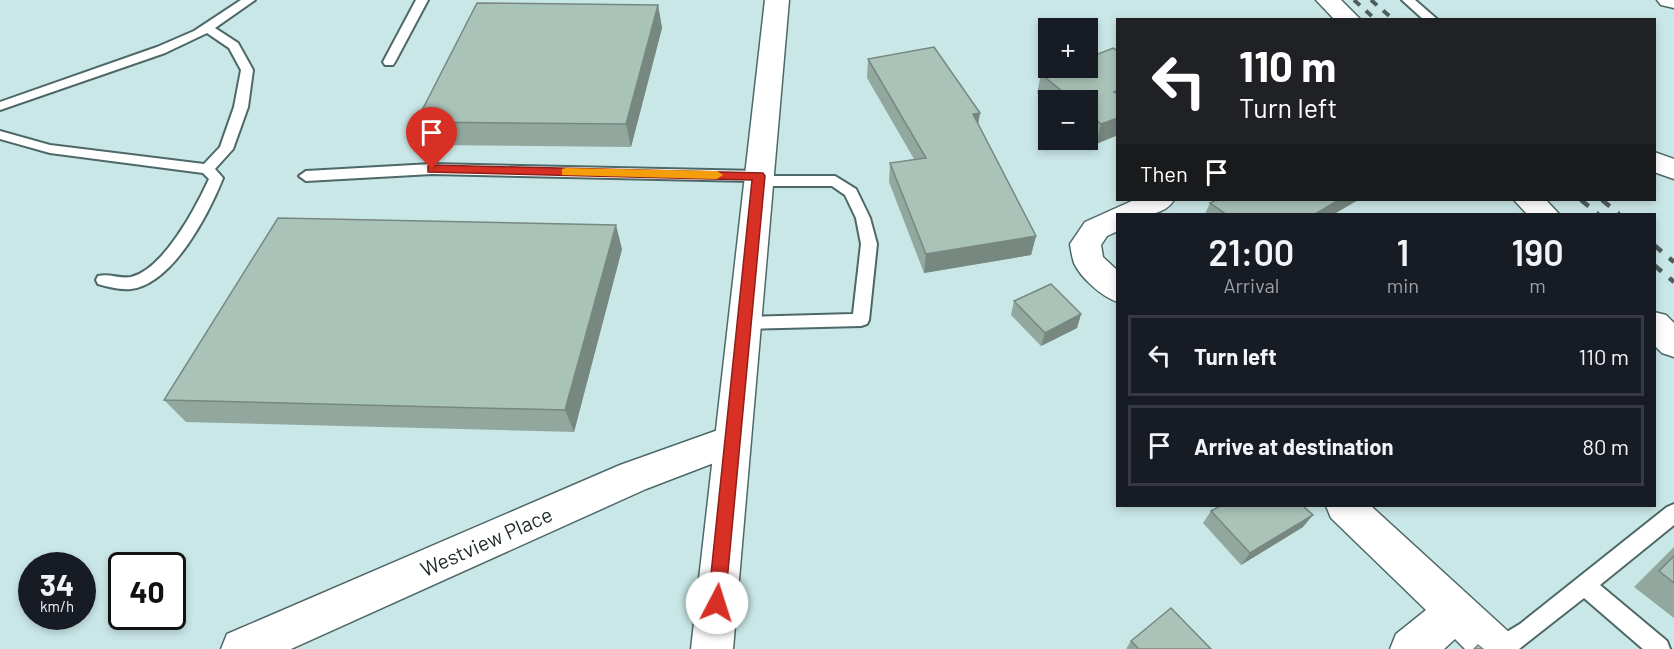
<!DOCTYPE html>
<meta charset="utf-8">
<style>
body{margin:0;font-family:Barlow,sans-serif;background:#242831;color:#f1f3f6;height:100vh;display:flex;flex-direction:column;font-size:22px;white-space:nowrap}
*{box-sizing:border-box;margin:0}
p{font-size:20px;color:#9ea1a6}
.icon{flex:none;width:33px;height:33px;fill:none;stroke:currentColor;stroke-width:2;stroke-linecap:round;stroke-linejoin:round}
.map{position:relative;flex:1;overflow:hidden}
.sheet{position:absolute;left:1116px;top:213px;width:540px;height:294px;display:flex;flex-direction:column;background:#171b24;border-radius:0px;box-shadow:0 3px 9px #0003}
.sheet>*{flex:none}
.hud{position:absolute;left:1116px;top:18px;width:540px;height:183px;border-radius:0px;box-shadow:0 3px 9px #0003;background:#202124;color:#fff;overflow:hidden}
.controls{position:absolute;left:1038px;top:18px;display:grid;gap:12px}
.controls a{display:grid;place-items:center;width:60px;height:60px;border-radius:0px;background:#171b24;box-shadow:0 3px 9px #0003;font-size:30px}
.speed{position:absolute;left:18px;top:552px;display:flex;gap:12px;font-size:30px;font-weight:700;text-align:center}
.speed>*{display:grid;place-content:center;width:78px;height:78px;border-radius:50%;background:#171b24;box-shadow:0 3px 9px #0003;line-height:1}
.speed small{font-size:15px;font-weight:400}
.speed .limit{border:3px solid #111;border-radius:9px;background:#fff;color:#111}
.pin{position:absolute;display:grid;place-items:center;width:51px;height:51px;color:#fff;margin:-62px -26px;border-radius:50% 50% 50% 0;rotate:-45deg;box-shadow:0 0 6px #0007}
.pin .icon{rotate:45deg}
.me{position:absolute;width:66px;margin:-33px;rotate:5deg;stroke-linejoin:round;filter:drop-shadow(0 0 4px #0008)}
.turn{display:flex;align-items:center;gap:21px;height:126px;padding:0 24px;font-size:27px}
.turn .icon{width:78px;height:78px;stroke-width:2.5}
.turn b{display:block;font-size:42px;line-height:51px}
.then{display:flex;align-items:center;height:57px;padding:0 24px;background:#0003;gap:12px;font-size:22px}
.eta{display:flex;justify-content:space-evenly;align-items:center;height:102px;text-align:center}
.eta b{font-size:36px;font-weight:600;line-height:42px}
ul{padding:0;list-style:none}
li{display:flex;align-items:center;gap:18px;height:81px;margin:0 12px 9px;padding:0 12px;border:3px solid #363941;border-radius:0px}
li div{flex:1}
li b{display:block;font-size:22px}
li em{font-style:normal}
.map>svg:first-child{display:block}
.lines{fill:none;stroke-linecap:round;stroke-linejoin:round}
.lane-casing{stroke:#4e6868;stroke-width:4}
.street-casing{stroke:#4e6868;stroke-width:3}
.secondary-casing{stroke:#4e6868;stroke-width:3}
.lane{fill:#fff;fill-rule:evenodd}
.street{fill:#fff;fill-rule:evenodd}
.secondary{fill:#fff;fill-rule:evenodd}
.rail-far1{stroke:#4e5e5e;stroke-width:4;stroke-dasharray:8 8;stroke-linecap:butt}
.rail{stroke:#4e5e5e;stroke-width:4.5;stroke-dasharray:10 10;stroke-linecap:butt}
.wall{fill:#92a89e}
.shaded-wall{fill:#778881}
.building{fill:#aac3b8;stroke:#778881;stroke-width:1.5}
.route{fill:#d93025;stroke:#8d1f18;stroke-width:1.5}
.slow{fill:#f59e0b}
.labels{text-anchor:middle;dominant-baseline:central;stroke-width:6;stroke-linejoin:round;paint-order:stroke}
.near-street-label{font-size:21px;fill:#1e2929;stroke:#fff}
</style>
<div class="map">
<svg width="1674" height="649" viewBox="0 0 1674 649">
<rect width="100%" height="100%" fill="#cae7e7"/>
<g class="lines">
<defs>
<g id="lane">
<path d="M 241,0 L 255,0 L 215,28 L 238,43 L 253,70 L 248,107 L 233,149 L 215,169 L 223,178 C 209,213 173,284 131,289 C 121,290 108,287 98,284 L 96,280 L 98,276 C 109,273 120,279 131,277 C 164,269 196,207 209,179 L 203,173 L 50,153 L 0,139 L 0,131 L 50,145 L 204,164 L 220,147 L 234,107 L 241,70 L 229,48 L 207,33 L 165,53 L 0,110 L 0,102 L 157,47 L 194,31 Z"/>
<path d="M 416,0 L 428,0 L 395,62 L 393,65 L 385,65 L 383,62 Z"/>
<path d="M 1402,0 L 1415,0 L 1438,20 L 1424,20 Z"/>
<path d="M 432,164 L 759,171 L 766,176 L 835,176 L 856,189 L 870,218 L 877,244 L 869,320 L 867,324 L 861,326 L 744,329 L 738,327 L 736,323 L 738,319 L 744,317 L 853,314 L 861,244 L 856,218 L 845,195 L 832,186 L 758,186 L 753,184 L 751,181 L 432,174 L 306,181 L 299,176 L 306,171 Z"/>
<path d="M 1674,504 L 1674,525 L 1600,585 L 1667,641 L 1670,649 L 1643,649 L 1584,598 L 1519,649 L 1489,649 L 1492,641 L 1520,624 L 1667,507 Z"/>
</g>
<g id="street">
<path d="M 1316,0 L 1341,0 L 1361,20 L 1335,20 Z"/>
<path d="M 1657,0 L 1674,0 L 1674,8 L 1661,5 Z"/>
<path d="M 1654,152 L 1674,159 L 1674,179 L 1654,172 Z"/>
<path d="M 1134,200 L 1174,200 C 1162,219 1137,214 1118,214 L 1118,231 L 1107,236 L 1101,245 L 1103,257 L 1118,271 L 1118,302 C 1102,297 1081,278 1074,263 C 1072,257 1071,250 1070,244 L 1085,222 Z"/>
<path d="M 1514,200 L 1546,200 L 1559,214 L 1527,214 Z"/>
<path d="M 1654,312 L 1666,315 L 1674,323 L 1674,357 L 1662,353 L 1654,345 Z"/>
<path d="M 732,425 L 745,429 L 750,440 L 745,451 L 646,489 L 291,649 L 221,649 L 227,634 L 620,465 Z"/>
<path d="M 1326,506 L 1371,506 L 1511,634 L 1517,649 L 1465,649 L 1455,639 L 1444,649 L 1390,649 L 1396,634 L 1426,610 L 1331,518 Z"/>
</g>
<path id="secondary" d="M 765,0 L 789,0 L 733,649 L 691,649 Z"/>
</defs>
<use href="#lane" class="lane-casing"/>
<use href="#street" class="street-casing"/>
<use href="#secondary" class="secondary-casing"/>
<use href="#lane" class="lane"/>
<use href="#street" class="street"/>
<use href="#secondary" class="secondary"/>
<g class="rail-far1">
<path d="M 1354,0 L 1376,20"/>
<path d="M 1371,0 L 1394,20"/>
</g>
<g class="rail">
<path d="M 1581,200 L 1598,214"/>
<path d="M 1602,200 L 1619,214"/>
<path d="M 1654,245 L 1674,262"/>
<path d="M 1654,265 L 1674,282"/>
</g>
</g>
<g class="wall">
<path d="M 658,5 L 662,28 L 631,147 L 426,145 L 416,122 Z"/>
<path d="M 1113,48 L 1118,51 L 1118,135 L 1096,144 L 1088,137 L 1088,100 L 1048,100 L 1048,103 L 1037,93 L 1041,74 L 1059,68 L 1088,68 L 1088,58 Z"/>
<path d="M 868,59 L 980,113 L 978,123 L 1036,236 L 1031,255 L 924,273 L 889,182 L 890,163 L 914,159 L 867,78 Z"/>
<path d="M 1216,200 L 1358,200 L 1334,214 L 1205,214 L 1210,203 Z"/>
<path d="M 622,249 L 574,432 L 186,422 L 164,400 Z"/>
<path d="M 1014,301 L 1081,314 L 1077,328 L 1041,346 L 1011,315 Z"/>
<path d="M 1211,511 L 1303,527 L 1241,565 L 1203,523 Z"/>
<path d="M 1674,547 L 1674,618 L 1634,587 Z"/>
<path d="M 1131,641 L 1211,649 L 1126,649 Z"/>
</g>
<g class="shaded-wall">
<path d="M 658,5 L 662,28 L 631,147 L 626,124 Z"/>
<path d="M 980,113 L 977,132 L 973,114 Z"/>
<path d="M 1118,118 L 1118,135 L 1096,144 L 1101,124 Z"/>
<path d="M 1339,200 L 1358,200 L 1334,214 L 1315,214 Z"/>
<path d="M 616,225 L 622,249 L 574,432 L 565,410 Z"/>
<path d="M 1036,236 L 1031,255 L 924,273 L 926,254 Z"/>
<path d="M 1081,314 L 1077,328 L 1041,346 L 1045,333 Z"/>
<path d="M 1313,515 L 1303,527 L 1241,565 L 1250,553 Z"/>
</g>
<g class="building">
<path d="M 477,3 L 658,5 L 626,124 L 416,122 Z"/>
<path d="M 934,47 L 980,113 L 973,114 L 1036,236 L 926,254 L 890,163 L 926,158 L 868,59 Z"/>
<path d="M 1113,48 L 1118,51 L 1118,90 L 1114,92 L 1118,94 L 1118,118 L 1101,124 L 1088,113 L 1088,100 L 1073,100 L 1041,74 L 1059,68 L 1088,68 L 1088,58 Z"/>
<path d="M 1216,200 L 1339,200 L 1315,214 L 1226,214 L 1210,203 Z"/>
<path d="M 278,218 L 616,225 L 565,410 L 164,400 Z"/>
<path d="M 1051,284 L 1081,314 L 1045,333 L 1014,301 Z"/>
<path d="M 1220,506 L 1303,506 L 1313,515 L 1250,553 L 1211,511 Z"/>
<path d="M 1674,556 L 1674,583 L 1659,571 Z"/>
<path d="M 1171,608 L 1211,649 L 1139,649 L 1131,641 Z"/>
<path d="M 1478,645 L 1483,649 L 1474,649 Z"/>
</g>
<path class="route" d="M 432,165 L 763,173 L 765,176 L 725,603 L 723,609 L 717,611 L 711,609 L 708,603 L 752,180 L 428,172 L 428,166 Z"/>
<path class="slow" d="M 566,168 L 717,171 L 723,175 L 717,179 L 562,175 L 562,169 Z"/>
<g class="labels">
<g class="near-street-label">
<text transform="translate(486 541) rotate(-24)">Westview Place</text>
</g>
</g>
</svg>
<div class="controls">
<a>+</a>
<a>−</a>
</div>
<div class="speed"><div>34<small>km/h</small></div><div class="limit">40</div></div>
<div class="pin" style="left:432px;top:169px;background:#d93025"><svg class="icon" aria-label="arrive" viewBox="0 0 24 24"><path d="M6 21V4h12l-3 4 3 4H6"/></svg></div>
<svg class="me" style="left:717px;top:603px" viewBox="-20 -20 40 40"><circle r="19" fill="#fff"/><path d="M0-13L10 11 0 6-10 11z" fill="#d93025"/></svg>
<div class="hud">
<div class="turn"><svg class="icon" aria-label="left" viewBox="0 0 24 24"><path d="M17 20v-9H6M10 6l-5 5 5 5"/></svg><div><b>110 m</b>Turn left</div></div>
<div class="then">Then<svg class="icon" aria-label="arrive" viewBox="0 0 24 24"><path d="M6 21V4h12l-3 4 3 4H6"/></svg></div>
</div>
<section class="sheet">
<div class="eta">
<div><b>21:00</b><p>Arrival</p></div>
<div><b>1</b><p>min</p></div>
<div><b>190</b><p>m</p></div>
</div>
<ul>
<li><svg class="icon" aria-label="left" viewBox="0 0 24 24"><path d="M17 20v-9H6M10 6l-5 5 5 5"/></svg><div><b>Turn left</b></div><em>110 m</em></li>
<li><svg class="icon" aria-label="arrive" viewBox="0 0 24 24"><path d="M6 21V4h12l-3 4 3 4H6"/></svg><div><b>Arrive at destination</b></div><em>80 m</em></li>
</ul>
</section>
</div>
